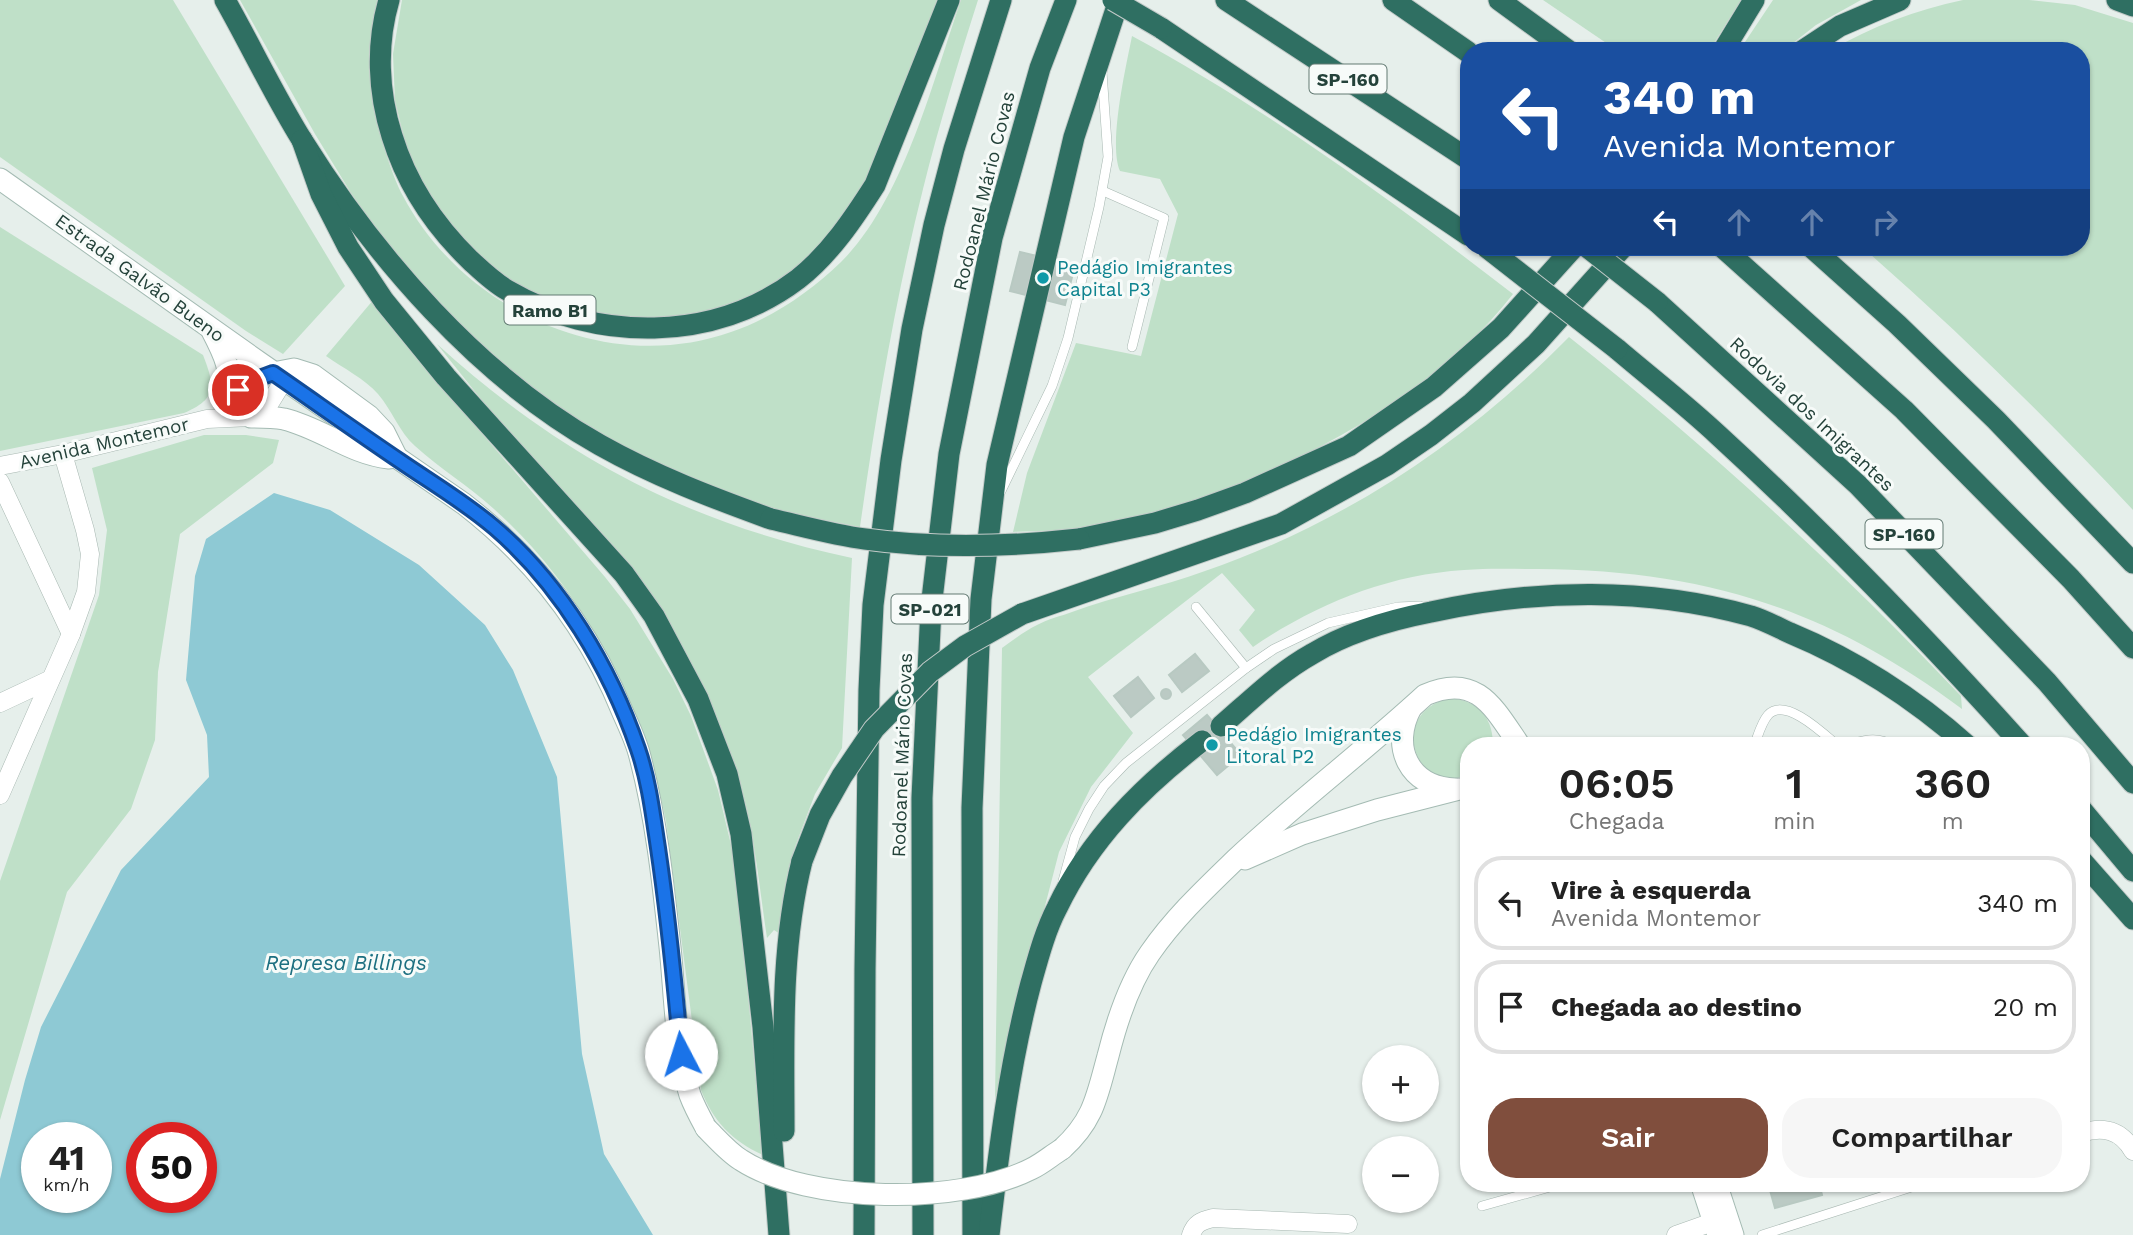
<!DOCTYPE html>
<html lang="pt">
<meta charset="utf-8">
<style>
body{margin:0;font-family:"Work Sans",sans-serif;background:#f6f6f6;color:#222;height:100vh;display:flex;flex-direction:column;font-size:26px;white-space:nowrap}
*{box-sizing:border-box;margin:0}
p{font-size:23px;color:#767676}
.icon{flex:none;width:38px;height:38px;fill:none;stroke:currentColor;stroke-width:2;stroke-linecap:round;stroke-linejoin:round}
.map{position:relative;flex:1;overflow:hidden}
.drawer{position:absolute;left:1460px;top:737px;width:630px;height:455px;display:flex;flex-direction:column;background:#fff;border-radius:28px;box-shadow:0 2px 5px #0004}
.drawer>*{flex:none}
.banner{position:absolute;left:1460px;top:42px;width:630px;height:214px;border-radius:28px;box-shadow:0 2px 5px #0004;background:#1a4fa0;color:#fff;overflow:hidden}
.controls{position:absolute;left:1362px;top:1045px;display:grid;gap:14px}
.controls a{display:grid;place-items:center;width:77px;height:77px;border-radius:50%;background:#fff;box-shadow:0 2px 5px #0004;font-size:35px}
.speed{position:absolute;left:21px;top:1122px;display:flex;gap:14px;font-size:35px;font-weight:700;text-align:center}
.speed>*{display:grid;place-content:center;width:91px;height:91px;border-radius:50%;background:#fff;box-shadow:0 2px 5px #0004;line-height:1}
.speed small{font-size:18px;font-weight:400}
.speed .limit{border:10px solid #d22;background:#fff;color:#111}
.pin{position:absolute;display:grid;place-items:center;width:60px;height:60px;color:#fff;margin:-30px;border:4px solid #fff;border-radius:50%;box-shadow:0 2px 7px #0007}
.me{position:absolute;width:77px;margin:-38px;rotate:355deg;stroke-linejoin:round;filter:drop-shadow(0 0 5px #0008)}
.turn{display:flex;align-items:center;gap:24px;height:147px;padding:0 28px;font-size:32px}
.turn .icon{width:91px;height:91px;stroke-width:2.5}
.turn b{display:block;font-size:49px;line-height:60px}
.lanes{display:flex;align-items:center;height:66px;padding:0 28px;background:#0003;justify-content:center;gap:35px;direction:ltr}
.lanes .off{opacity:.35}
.eta{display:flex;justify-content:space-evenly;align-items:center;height:119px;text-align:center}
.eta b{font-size:42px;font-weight:600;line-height:49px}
.action{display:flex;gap:14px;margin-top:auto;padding:14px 28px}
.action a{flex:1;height:80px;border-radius:28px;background:#804e3d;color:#fff;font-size:28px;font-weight:600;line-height:80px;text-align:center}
.action a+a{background:#f6f6f6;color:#222}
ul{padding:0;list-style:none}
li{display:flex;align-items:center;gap:21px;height:94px;margin:0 14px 10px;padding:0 14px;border:4px solid #e0e0e0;border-radius:28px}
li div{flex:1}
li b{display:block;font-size:26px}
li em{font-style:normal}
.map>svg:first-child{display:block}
.green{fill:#bfe0c8}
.water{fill:#8ec9d4;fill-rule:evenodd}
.building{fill:#bbcac4;stroke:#b8c9c2;stroke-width:2}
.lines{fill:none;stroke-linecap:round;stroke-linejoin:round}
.lane-casing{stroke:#a8b8b2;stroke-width:10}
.street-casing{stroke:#a8b8b2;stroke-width:19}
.secondary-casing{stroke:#a4bbb3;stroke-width:23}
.highway-casing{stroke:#c2cac8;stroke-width:23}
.path{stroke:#86b3a5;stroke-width:2.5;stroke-dasharray:3.5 5;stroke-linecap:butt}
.lane{stroke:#fff;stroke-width:9}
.street{stroke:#fff;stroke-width:18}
.secondary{stroke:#fff;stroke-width:21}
.highway{stroke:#2f6f62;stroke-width:21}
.secondary-bridge-casing{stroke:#a4bbb3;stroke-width:23;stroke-linecap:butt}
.highway-bridge-casing{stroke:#c2cac8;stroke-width:23;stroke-linecap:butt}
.secondary-bridge{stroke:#fff;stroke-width:21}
.highway-bridge{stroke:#2f6f62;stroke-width:21}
.route-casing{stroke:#114b97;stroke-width:18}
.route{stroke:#1a73e8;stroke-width:12}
.culture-dot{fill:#0f9aa8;stroke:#f7fbf9;stroke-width:2.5}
.labels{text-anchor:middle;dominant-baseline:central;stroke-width:6;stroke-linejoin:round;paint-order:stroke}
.shield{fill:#f7fbf9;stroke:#637a73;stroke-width:2}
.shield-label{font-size:18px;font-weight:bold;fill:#24423a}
.street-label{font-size:19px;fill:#24423a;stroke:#f7fbf9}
.culture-label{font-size:19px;fill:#0d838f;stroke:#f7fbf9;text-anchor:start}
.water-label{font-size:21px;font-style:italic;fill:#1c6f80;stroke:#f7fbf9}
</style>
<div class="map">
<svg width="2133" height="1235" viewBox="0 0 2133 1235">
<rect width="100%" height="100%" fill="#e6efeb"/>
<g class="green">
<path d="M 0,0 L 173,0 L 345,286 L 283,354 L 246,331 L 0,157 Z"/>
<path d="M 240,0 L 382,0 C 380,31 375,63 375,95 C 374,120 391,174 403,196 C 463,310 607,376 731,332 C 772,318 810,292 841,262 C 903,201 933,81 961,0 L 978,0 C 958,63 939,125 923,189 C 895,300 876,414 860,527 L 793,514 L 743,501 L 639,457 L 539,396 L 447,314 L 387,244 L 351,193 L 315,134 Z"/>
<path d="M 402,0 L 937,0 L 882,157 L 832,238 L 761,297 L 653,325 L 562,310 L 487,267 L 428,199 L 408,154 L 395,101 L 393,54 Z"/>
<path d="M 1543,0 L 1741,0 L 1709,51 L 1618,51 Z"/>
<path d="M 1773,0 L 1861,0 L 1816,25 L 1783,51 L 1739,51 Z"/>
<path d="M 1963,0 L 2029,0 L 2075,5 L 2133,23 L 2133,510 C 2047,418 1957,330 1862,247 L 2081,247 L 2081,51 L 1830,51 C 1872,26 1916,10 1963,0 Z"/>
<path d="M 1132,36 C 1267,109 1391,200 1513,294 C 1419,416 1227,507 1077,528 C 1056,531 1034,531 1013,532 L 1027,473 L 1076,343 L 1141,356 L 1178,214 L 1160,179 L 1120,171 C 1108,144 1126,67 1132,36 Z"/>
<path d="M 0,227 L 203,355 C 215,386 217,399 184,413 L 0,451 Z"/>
<path d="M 374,299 L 479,430 L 605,577 L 630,609 L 673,679 L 691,716 L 718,790 L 736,866 L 763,1155 C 732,1141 713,1121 701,1090 L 666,821 C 641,702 585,591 494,509 C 469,486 440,469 415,446 C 399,432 392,410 378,394 C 365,379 343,368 326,356 Z"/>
<path d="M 1569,337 C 1710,449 1837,565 1961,696 L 1962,709 C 1828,609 1704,570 1538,569 C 1513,569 1489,568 1464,570 C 1387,575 1316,604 1253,647 L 1239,630 L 1255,610 L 1222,573 L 1088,677 L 1133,733 L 1091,787 L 1059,852 L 995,1099 L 1002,648 C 1013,640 1025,631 1037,625 C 1048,619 1061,616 1072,612 C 1116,596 1161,587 1205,571 C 1344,523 1466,442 1569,337 Z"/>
<path d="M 437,344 C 561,457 688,523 852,558 L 842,748 L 815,794 L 795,847 L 787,876 L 780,934 L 774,930 L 767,938 C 761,899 757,859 749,820 C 734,749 705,683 667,621 L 504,428 Z"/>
<path d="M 204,435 L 246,435 L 279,440 L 273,463 L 180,534 L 158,672 L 155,740 L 131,809 L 67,892 L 0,1120 L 0,881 L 99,595 L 107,530 L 92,468 Z"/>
<path d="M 1451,698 C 1477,701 1492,716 1493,742 L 1492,745 L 1468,746 L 1468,775 C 1413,795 1387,711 1451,698 Z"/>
</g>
<path class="water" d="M 274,493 L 330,510 L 419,565 L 485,625 L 513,670 L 557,777 L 582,1054 L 604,1154 L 653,1235 L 0,1235 L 0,1179 L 25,1080 L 41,1027 L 121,870 L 209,777 L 207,735 L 186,680 L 195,576 L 206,539 ZM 37,1138 L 96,1138 L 96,1197 L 37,1197 ZM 142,1138 L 201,1138 L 201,1197 L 142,1197 Z"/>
<g class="building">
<path d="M 1020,252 L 1075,265 L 1065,305 L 1010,291 Z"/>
<path d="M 1195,654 L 1209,671 L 1182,692 L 1169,675 Z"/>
<path d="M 1138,677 L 1154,698 L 1131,717 L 1114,696 Z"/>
<circle cx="1166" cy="694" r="5"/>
<path d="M 1207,715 L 1241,755 L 1217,775 L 1183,735 Z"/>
<path d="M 1768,1183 L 1819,1183 L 1822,1195 L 1775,1208 Z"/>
</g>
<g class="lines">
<defs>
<g id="lane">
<path d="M 1103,191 L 1164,218 L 1132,347"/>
<path d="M 1001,491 L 1052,386 L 1068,338 L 1099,207 L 1108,157 L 1102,72"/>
<path d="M 1196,607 L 1246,668"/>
<path d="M 1754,746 C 1758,736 1761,723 1768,715 C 1785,696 1824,734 1838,746"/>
<path d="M 1845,746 C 1860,741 1878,735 1892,746"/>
<path d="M 1063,881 L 1075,837 L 1089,809 L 1104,786 L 1126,763 L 1246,668 L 1274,649 L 1328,623 L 1398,607 L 1420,606"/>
<path d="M 1482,1206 L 1564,1183"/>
<path d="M 1762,1235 L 1924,1183"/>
</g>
<g id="street">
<path d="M 222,404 L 249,383 L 273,373"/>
<path d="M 0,466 L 63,454 L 207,419 L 251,417 L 268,406 L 284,380"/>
<path d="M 0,482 L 71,634"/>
<path d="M 0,703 L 49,680"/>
<path d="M 0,795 L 71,634 L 86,592 L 90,554 L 85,530 L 63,454"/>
<path d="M 2081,1133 C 2103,1126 2121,1130 2133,1151"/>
<path d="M 1191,1235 C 1195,1223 1201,1221 1213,1218 L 1348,1224"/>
<path d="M 1676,1235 L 1724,1218"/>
</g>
<g id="secondary">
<path d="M 0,179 L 260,363 L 464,504 C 535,559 589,629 623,713 C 629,726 635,739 639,753 C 656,816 663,882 670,947 C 675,995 675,1048 690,1095 C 694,1106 700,1117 706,1128"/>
<path d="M 212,331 C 224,354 233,372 228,399"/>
<path d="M 273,373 L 294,369 L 313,375 L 369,416 L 384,432 L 397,458"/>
<path d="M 251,417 C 262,417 273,417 284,419 C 321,428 351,454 389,458"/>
<path d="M 1411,708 C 1390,747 1409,787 1455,789"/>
<path d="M 1245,859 L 1302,834 L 1377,810 L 1459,789"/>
<path d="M 1062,1149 C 1094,1120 1097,1096 1108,1056 C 1117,1020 1129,983 1150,953 C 1175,917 1205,889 1236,859 C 1297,802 1363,752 1425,695 C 1477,672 1494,708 1520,746"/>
<path d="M 1701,1183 L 1718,1235"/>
<path d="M 1716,1183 L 1733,1235"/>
</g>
<g id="highway">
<path d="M 225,0 C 251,46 274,95 302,140 C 375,257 479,377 600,445 C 655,476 713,498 771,519"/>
<path d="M 389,0 C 376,44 378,92 392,136 C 407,185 433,224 470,260 C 482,271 493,282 507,290 C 596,342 714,343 798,279 C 830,254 854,218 875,185 L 949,0"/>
<path d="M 1226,0 L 1468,159"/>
<path d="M 1393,0 L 1468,52"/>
<path d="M 1499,0 L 1569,51"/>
<path d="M 2117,0 L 2133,6"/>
<path d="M 1161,28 L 1468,235"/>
<path d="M 1723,51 L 1754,0"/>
<path d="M 1802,51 L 1840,26 L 1900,0"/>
<path d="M 302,140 L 321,194 L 348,247 L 384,301 L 446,377 L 624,574 L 654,616 L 698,699 L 727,774 L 741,834 L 763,1027 L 779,1235"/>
<path d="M 1722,247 L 1904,410 L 2071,579 L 2133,648"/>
<path d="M 1811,247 L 1897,324 L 1996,420 L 2133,563"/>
<path d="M 1657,302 L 1858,485 L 2047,682 L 2133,783"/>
<path d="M 1617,349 C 1651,378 1686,405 1718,435 C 1825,533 1926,638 2023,746"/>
<path d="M 1079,539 L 1155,523 L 1198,510 L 1245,493 L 1349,446 L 1434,387 L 1501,328 L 1574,247"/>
<path d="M 1022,614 L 1281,524 L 1387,465 L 1431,435 L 1472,403 L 1536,344 L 1623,247"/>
<path d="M 1221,726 C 1250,701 1278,673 1312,654 C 1348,632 1390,620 1431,612 C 1536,589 1647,587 1751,616 C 1764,620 1777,627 1790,633 C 1855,660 1915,699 1968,746"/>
<path d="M 2081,809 L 2133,871"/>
<path d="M 2081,860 L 2133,919"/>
<path d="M 784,1131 C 784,1041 780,949 802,861"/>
<path d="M 864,1235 L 865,969 L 869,690 L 873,605 L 891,460 L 912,329 L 934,225 L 954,149 L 1001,0"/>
<path d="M 923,1235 L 922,798 L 931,608 L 949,454 L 992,238 L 1040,68 L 1066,0"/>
<path d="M 973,1235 L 972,808 L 981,599 L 997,465 L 1074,137 L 1119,0"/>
<path d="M 989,1235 C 999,1150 1009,1066 1031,983 C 1038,958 1045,931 1057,908 C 1090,839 1142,787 1202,741"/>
</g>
</defs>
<use href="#lane" class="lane-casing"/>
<use href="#street" class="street-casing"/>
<use href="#secondary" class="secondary-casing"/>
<use href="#highway" class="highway-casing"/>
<path class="path" d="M 2081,1095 L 2087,1115"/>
<use href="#lane" class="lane"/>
<use href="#street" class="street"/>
<use href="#secondary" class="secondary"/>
<use href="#highway" class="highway"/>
<defs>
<path id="secondary-bridge" d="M 706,1128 C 717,1139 728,1152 741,1160 C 809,1204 960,1205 1031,1169 C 1042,1164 1052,1155 1062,1149"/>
<g id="highway-bridge">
<path d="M 1113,0 L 1161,28"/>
<path d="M 1486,247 L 1617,349"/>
<path d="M 1587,247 L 1657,302"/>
<path d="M 771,519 C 802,526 834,535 865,539 C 937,549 1007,547 1079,539"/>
<path d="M 802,861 L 820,815 L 842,776 L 874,729 L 930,672 L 965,646 L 1022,614"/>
</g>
</defs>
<use href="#secondary-bridge" class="secondary-bridge-casing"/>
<use href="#highway-bridge" class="highway-bridge-casing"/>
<use href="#secondary-bridge" class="secondary-bridge"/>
<use href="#highway-bridge" class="highway-bridge"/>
</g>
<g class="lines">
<defs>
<path id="route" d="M 238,390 L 254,380 L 273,373 C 315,402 357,432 400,461 C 432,483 466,503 495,528 C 561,585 610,667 638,749 C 649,781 653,815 658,848 C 668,916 675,985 681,1054"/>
</defs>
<use href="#route" class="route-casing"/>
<use href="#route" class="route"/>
</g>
<g class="culture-dot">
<circle cx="1043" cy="278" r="7"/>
<circle cx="1212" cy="745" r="7"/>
</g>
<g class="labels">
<g class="shield">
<rect x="1309.5" y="64.5" width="77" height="29" rx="5"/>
<rect x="504.5" y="295.5" width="91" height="29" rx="5"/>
<rect x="1865.5" y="519.5" width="77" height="29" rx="5"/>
<rect x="891.5" y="594.5" width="77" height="29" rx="5"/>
</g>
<g class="shield-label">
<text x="1348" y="79">SP-160</text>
<text x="550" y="310">Ramo B1</text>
<text x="1904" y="534">SP-160</text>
<text x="930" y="609">SP-021</text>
</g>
<g class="street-label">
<text transform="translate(984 191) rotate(-76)">Rodoanel Mário Covas</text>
<text transform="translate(140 278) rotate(36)">Estrada Galvão Bueno</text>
<text transform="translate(1812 414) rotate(43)">Rodovia dos Imigrantes</text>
<text transform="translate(104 443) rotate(-13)">Avenida Montemor</text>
<text transform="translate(902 755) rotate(-88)">Rodoanel Mário Covas</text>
</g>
<g class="culture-label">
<text x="1057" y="267">Pedágio Imigrantes<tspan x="1057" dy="22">Capital P3</tspan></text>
<text x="1226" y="734">Pedágio Imigrantes<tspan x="1226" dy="22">Litoral P2</tspan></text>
</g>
<g class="water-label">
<text x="346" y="962">Represa Billings</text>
</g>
</g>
</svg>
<div class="controls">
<a>+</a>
<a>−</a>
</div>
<div class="speed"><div>41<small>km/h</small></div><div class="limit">50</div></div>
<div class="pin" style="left:238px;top:390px;background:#d93025"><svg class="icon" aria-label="arrive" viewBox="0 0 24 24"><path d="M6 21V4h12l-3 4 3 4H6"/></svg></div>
<svg class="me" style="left:681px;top:1054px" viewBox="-20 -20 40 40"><circle r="19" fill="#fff"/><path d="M0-13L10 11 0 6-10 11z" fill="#1a73e8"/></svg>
<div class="banner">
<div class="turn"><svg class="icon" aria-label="left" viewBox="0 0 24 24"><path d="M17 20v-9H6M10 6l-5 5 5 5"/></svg><div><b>340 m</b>Avenida Montemor</div></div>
<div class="lanes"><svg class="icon" aria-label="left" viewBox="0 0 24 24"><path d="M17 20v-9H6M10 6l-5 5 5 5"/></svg><svg class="icon off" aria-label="ahead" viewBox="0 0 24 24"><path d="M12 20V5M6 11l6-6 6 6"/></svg><svg class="icon off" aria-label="ahead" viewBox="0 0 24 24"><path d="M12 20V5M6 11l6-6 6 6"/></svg><svg class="icon off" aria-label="right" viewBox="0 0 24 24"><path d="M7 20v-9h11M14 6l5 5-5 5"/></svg></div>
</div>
<section class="drawer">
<div class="eta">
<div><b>06:05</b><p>Chegada</p></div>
<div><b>1</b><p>min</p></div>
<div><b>360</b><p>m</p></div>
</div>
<ul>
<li><svg class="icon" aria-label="left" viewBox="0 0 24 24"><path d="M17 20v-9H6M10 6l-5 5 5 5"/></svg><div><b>Vire à esquerda</b><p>Avenida Montemor</p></div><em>340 m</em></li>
<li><svg class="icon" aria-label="arrive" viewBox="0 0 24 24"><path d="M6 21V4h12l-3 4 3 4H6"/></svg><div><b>Chegada ao destino</b></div><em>20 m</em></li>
</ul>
<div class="action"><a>Sair</a><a>Compartilhar</a></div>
</section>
</div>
